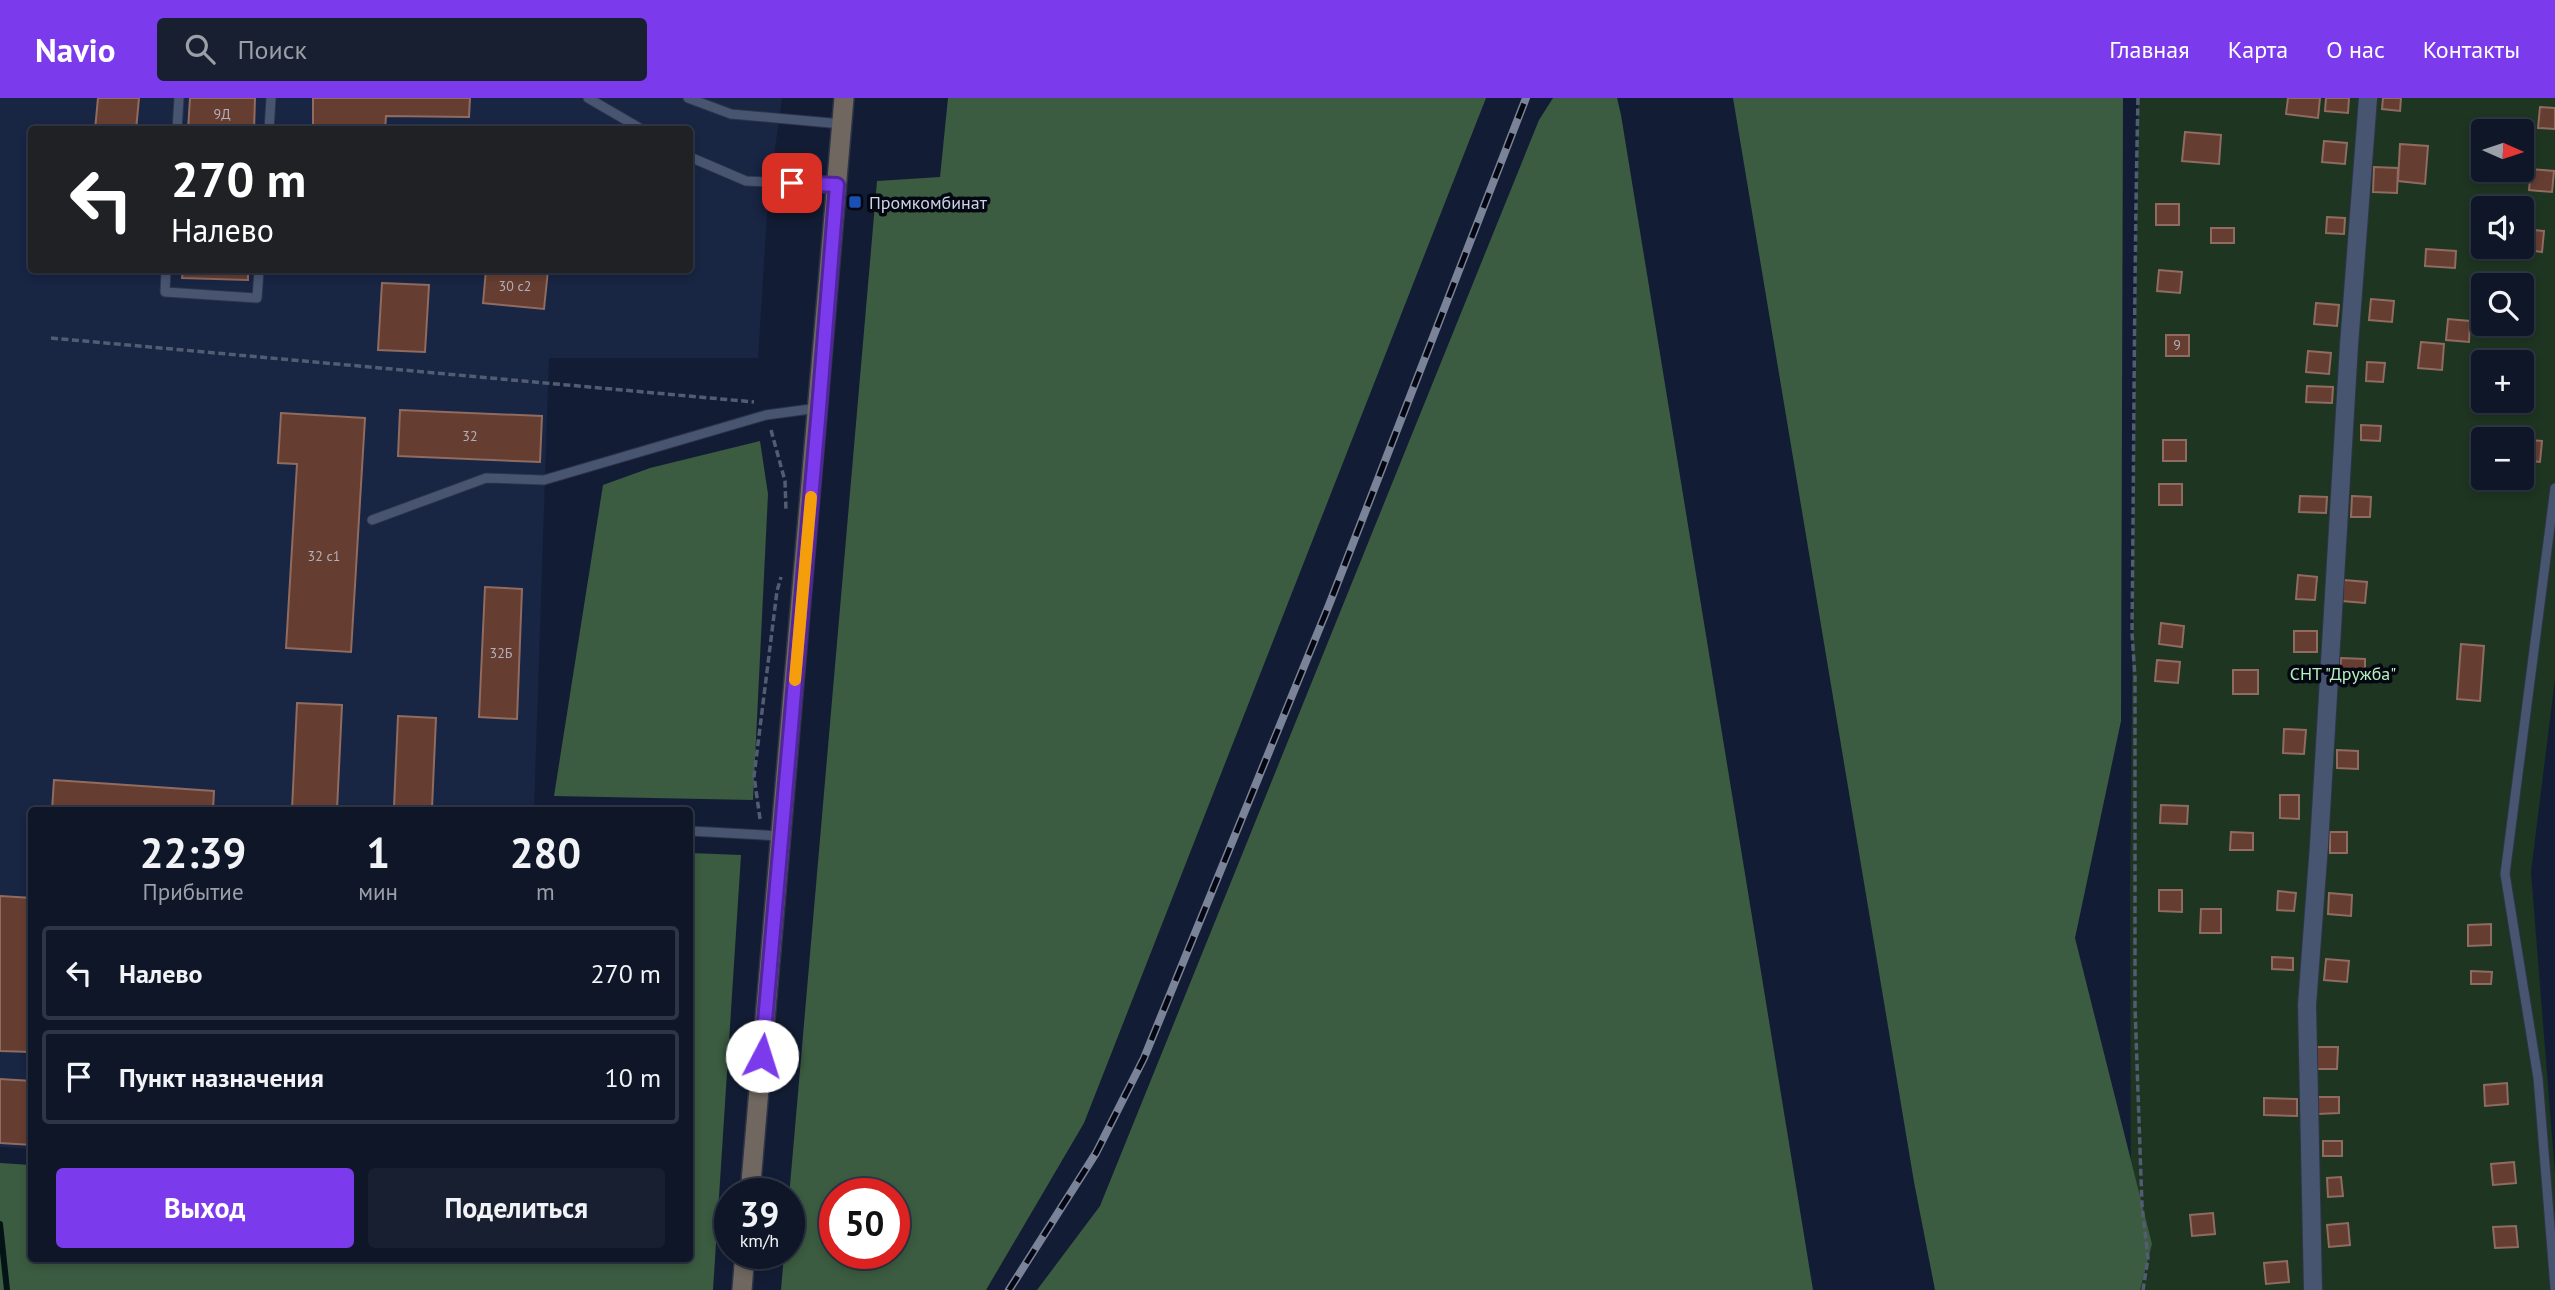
<!DOCTYPE html>
<html lang="ru">
<meta charset="utf-8">
<style>
body{margin:0;font-family:"PT Sans",sans-serif;background:#171f30;color:#f1f3f6;height:100vh;display:flex;flex-direction:column;font-size:26px;white-space:nowrap}
*{box-sizing:border-box;margin:0}
p{font-size:23px;color:#9b9fa8}
.icon{flex:none;width:38px;height:38px;fill:none;stroke:currentColor;stroke-width:2;stroke-linecap:round;stroke-linejoin:round}
.map{position:relative;flex:1;overflow:hidden}
.panel{position:absolute;left:28px;top:709px;width:665px;height:455px;display:flex;flex-direction:column;background:#0e1628;border-radius:7px;box-shadow:0 4px 10px #0003,0 0 0 2px #2e3545}
.panel>*{flex:none}
.guide{position:absolute;left:28px;top:28px;width:665px;height:147px;border-radius:7px;box-shadow:0 4px 10px #0003,0 0 0 2px #2e3545;background:#202124;color:#fff;overflow:hidden}
.needle{width:46px;rotate:93deg}
.fabs{position:absolute;left:2471px;top:21px;display:grid;gap:14px}
.fabs a{display:grid;place-items:center;width:63px;height:63px;border-radius:7px;background:#0e1628;box-shadow:0 4px 10px #0003,0 0 0 2px #2e3545;font-size:35px}
.speed{position:absolute;left:714px;top:1080px;display:flex;gap:14px;font-size:35px;font-weight:700;text-align:center}
.speed>*{display:grid;place-content:center;width:91px;height:91px;border-radius:50%;background:#0e1628;box-shadow:0 4px 10px #0003,0 0 0 2px #2e3545;line-height:1}
.speed small{font-size:18px;font-weight:400}
.speed .limit{border:10px solid #d22;background:#fff;color:#111}
.pin{position:absolute;display:grid;place-items:center;width:60px;height:60px;color:#fff;margin:-30px;border-radius:14px;box-shadow:0 4px 10px #0006}
.me{position:absolute;width:77px;margin:-38px;rotate:5deg;stroke-linejoin:round;filter:drop-shadow(0 0 5px #0008)}
.turn{display:flex;align-items:center;gap:24px;height:147px;padding:0 28px;font-size:32px}
.turn .icon{width:91px;height:91px;stroke-width:2.5}
.turn b{display:block;font-size:49px;line-height:60px}
.eta{display:flex;justify-content:space-evenly;align-items:center;height:119px;text-align:center}
.eta b{font-size:42px;font-weight:600;line-height:49px}
.button{display:flex;gap:14px;margin-top:auto;padding:14px 28px}
.button a{flex:1;height:80px;border-radius:7px;background:#7c3aed;color:#fff;font-size:28px;font-weight:600;line-height:80px;text-align:center}
.button a+a{background:#171f30;color:#f1f3f6}
ul{padding:0;list-style:none}
li{display:flex;align-items:center;gap:21px;height:94px;margin:0 14px 10px;padding:0 14px;border:4px solid #2e3545;border-radius:7px}
li div{flex:1}
li b{display:block;font-size:26px}
li em{font-style:normal}
header{display:flex;align-items:center;gap:42px;box-sizing:border-box;height:98px;padding:0 35px;background:#7c3aed;color:#fff}
header strong{font-size:33px}
nav{display:flex;gap:38px;margin-inline-start:auto;font-size:24px}
.search{width:490px;height:63px;background:#171f30;display:flex;align-items:center;gap:18px;box-sizing:border-box;padding:0 24px;border-radius:7px;color:#9b9fa8;font-size:26px}
.map>svg:first-child{display:block}
.built{fill:#182543;fill-rule:evenodd}
.green{fill:#1e3521;fill-rule:evenodd}
.forest{fill:#3b5c40;fill-rule:evenodd}
.lines{fill:none;stroke-linecap:round;stroke-linejoin:round}
.stream{stroke:#031316;stroke-width:6}
.building{fill:#663d31;stroke:#8f6b60;stroke-width:2}
.service-casing{stroke:#2f3447;stroke-width:11}
.minor-casing{stroke:#2f3447;stroke-width:20}
.secondary-casing{stroke:#2f3447;stroke-width:22}
.path{stroke:#525c72;stroke-width:3.5;stroke-dasharray:7 3.5;stroke-linecap:butt}
.service{stroke:#485571;stroke-width:9}
.minor{stroke:#485571;stroke-width:18}
.secondary{stroke:#706860;stroke-width:19}
.rail-casing{stroke:#7a8397;stroke-width:8}
.rail{stroke:#040712;stroke-width:5;stroke-dasharray:16;stroke-linecap:butt}
.route-casing{stroke:#51269a;stroke-width:18}
.route{stroke:#7c3aed;stroke-width:12}
.slow{stroke:#f59e0b;stroke-width:12}
.transit-dot{fill:#1a4fb4;stroke:#040712;stroke-width:2.5}
.labels{text-anchor:middle;dominant-baseline:central;stroke-width:7;stroke-linejoin:round;paint-order:stroke}
.number-label{font-size:14px;fill:#b3afb8}
.poi-label{font-size:18px;fill:#cdd5e5;stroke:#040712;text-anchor:start}
.park-label{font-size:18px;fill:#b6f0bd;stroke:#040712}
</style>
<header>
<strong>Navio</strong>
<div class="search"><svg class="icon" aria-label="search" viewBox="0 0 24 24"><circle cx="10" cy="10" r="6"/><path d="M15 15l6 6"/></svg>Поиск</div>
<nav><a>Главная</a><a>Карта</a><a>О нас</a><a>Контакты</a></nav>
</header>
<div class="map">
<svg width="2555" height="1192" viewBox="0 0 2555 1192">
<rect width="100%" height="100%" fill="#121d35"/>
<path class="built" d="M 0,0 L 782,0 L 768,101 L 758,260 L 549,260 L 534,712 L 32,712 L 31,1051 L 0,1049 ZM 32,32 L 690,32 L 690,172 L 32,172 Z"/>
<path class="green" d="M 2138,0 L 2555,0 L 2555,581 L 2531,774 L 2555,1076 L 2555,1192 L 2127,1192 L 2131,1146 L 2130,788 ZM 2483,33 L 2522,33 L 2522,72 L 2483,72 ZM 2483,110 L 2522,110 L 2522,149 L 2483,149 ZM 2483,187 L 2522,187 L 2522,226 L 2483,226 ZM 2483,264 L 2522,264 L 2522,303 L 2483,303 ZM 2483,341 L 2522,341 L 2522,380 L 2483,380 Z"/>
<g class="forest">
<path d="M 948,0 L 1486,0 L 1084,1025 L 986,1192 L 781,1192 L 784,1155 L 789,1155 L 789,1099 L 877,83 L 940,79 ZM 835,1096 L 894,1096 L 894,1155 L 835,1155 Z"/>
<path d="M 1553,0 L 1617,0 L 1621,17 L 1813,1192 L 1037,1192 L 1100,1108 L 1539,22 Z"/>
<path d="M 1733,0 L 2123,0 L 2121,623 L 2075,840 L 2152,1146 L 2140,1192 L 1935,1192 L 1914,1084 Z"/>
<path d="M 760,343 L 768,396 L 753,702 L 554,698 L 603,387 L 650,370 Z"/>
<path d="M 690,755 L 741,757 L 713,1192 L 0,1192 L 0,1065 L 31,1067 L 32,1160 L 690,1160 Z"/>
</g>
<g class="lines">
<path class="stream" d="M 0,1126 L 7,1192"/>
</g>
<g class="building">
<path d="M 98,0 L 139,0 L 136,32 L 95,32 Z"/>
<path d="M 190,0 L 255,0 L 254,32 L 188,32 Z"/>
<path d="M 313,0 L 470,0 L 469,19 L 386,18 L 385,32 L 313,32 Z"/>
<path d="M 2288,0 L 2320,0 L 2318,20 L 2286,16 Z"/>
<path d="M 2326,0 L 2349,0 L 2348,15 L 2325,13 Z"/>
<path d="M 2383,0 L 2401,0 L 2400,13 L 2382,11 Z"/>
<path d="M 2540,9 L 2555,10 L 2555,31 L 2538,30 Z"/>
<path d="M 2185,34 L 2221,37 L 2219,66 L 2182,63 Z"/>
<path d="M 2324,43 L 2347,45 L 2345,66 L 2322,64 Z"/>
<path d="M 2400,46 L 2428,48 L 2425,86 L 2398,83 Z"/>
<path d="M 2374,69 L 2398,70 L 2397,95 L 2373,94 Z"/>
<path d="M 2531,71 L 2554,73 L 2552,94 L 2529,92 Z"/>
<rect x="2156" y="106" width="23" height="21"/>
<path d="M 2327,119 L 2345,120 L 2344,136 L 2326,135 Z"/>
<rect x="2211" y="130" width="23" height="15"/>
<path d="M 2522,131 L 2544,133 L 2542,154 L 2519,151 L 2522,149 Z"/>
<path d="M 2426,151 L 2456,153 L 2455,170 L 2425,168 Z"/>
<path d="M 183,172 L 248,172 L 248,182 L 182,180 Z"/>
<path d="M 486,172 L 548,172 L 544,211 L 483,205 Z"/>
<path d="M 2159,172 L 2182,174 L 2180,195 L 2157,193 Z"/>
<path d="M 382,185 L 429,187 L 425,254 L 378,252 Z"/>
<path d="M 2371,201 L 2394,203 L 2392,224 L 2369,222 Z"/>
<path d="M 2316,205 L 2339,207 L 2337,228 L 2314,226 Z"/>
<path d="M 2448,221 L 2470,223 L 2469,244 L 2446,242 Z"/>
<rect x="2166" y="237" width="23" height="21"/>
<path d="M 2421,244 L 2444,246 L 2442,272 L 2418,270 Z"/>
<path d="M 2308,253 L 2331,255 L 2329,276 L 2306,274 Z"/>
<path d="M 2506,256 L 2529,258 L 2527,279 L 2522,279 L 2522,264 L 2505,264 Z"/>
<path d="M 2367,264 L 2385,265 L 2383,284 L 2366,283 Z"/>
<path d="M 2307,288 L 2333,289 L 2332,305 L 2306,304 Z"/>
<path d="M 400,312 L 542,318 L 540,364 L 398,358 Z"/>
<path d="M 281,315 L 365,320 L 351,554 L 286,550 L 297,366 L 278,365 Z"/>
<path d="M 2361,327 L 2381,328 L 2380,343 L 2361,342 Z"/>
<path d="M 2519,341 L 2542,343 L 2540,364 L 2522,362 L 2522,341 Z"/>
<rect x="2163" y="342" width="23" height="21"/>
<rect x="2159" y="386" width="23" height="21"/>
<path d="M 2300,398 L 2327,399 L 2326,415 L 2299,414 Z"/>
<path d="M 2352,398 L 2371,399 L 2370,419 L 2351,419 Z"/>
<path d="M 2298,477 L 2317,479 L 2315,502 L 2296,501 Z"/>
<path d="M 2344,482 L 2367,484 L 2365,505 L 2342,503 Z"/>
<path d="M 485,489 L 522,491 L 517,621 L 479,619 Z"/>
<path d="M 2161,525 L 2184,528 L 2182,549 L 2159,546 Z"/>
<rect x="2294" y="533" width="23" height="21"/>
<path d="M 2461,546 L 2484,548 L 2480,603 L 2457,601 Z"/>
<path d="M 2341,560 L 2365,561 L 2365,578 L 2340,577 Z"/>
<path d="M 2157,562 L 2180,564 L 2178,585 L 2155,583 Z"/>
<rect x="2233" y="572" width="25" height="24"/>
<path d="M 297,605 L 342,607 L 337,712 L 292,712 Z"/>
<path d="M 398,618 L 436,620 L 432,710 L 394,709 Z"/>
<path d="M 2284,631 L 2306,632 L 2304,656 L 2283,655 Z"/>
<path d="M 2337,652 L 2358,653 L 2358,671 L 2337,670 Z"/>
<path d="M 54,682 L 214,693 L 213,712 L 52,712 Z"/>
<path d="M 2280,697 L 2299,697 L 2299,721 L 2280,720 Z"/>
<path d="M 2161,707 L 2188,708 L 2187,726 L 2160,725 Z"/>
<path d="M 2231,734 L 2253,735 L 2253,752 L 2230,752 Z"/>
<rect x="2330" y="734" width="17" height="21"/>
<path d="M 2159,792 L 2182,792 L 2182,814 L 2159,813 Z"/>
<path d="M 2278,793 L 2296,795 L 2294,813 L 2277,812 Z"/>
<path d="M 2329,795 L 2352,797 L 2351,818 L 2328,816 Z"/>
<path d="M 0,798 L 32,800 L 32,954 L 0,953 Z"/>
<path d="M 2201,811 L 2221,811 L 2221,835 L 2200,835 Z"/>
<path d="M 2491,826 L 2491,847 L 2468,848 L 2468,827 Z"/>
<path d="M 2272,859 L 2293,860 L 2293,872 L 2272,871 Z"/>
<path d="M 2326,861 L 2349,863 L 2347,884 L 2324,882 Z"/>
<path d="M 2471,873 L 2492,874 L 2491,886 L 2471,886 Z"/>
<path d="M 2316,949 L 2338,949 L 2337,971 L 2316,971 Z"/>
<path d="M 0,981 L 32,983 L 32,1047 L 0,1045 Z"/>
<path d="M 2507,985 L 2508,1006 L 2485,1008 L 2484,987 Z"/>
<path d="M 2318,999 L 2339,999 L 2339,1015 L 2318,1016 Z"/>
<path d="M 2264,1000 L 2297,1001 L 2297,1018 L 2264,1017 Z"/>
<rect x="2323" y="1043" width="19" height="15"/>
<path d="M 2514,1064 L 2516,1085 L 2493,1087 L 2491,1066 Z"/>
<path d="M 2341,1079 L 2343,1098 L 2328,1099 L 2327,1080 Z"/>
<path d="M 2213,1115 L 2215,1136 L 2192,1138 L 2190,1117 Z"/>
<path d="M 2348,1125 L 2350,1147 L 2329,1149 L 2327,1127 Z"/>
<path d="M 2516,1128 L 2518,1149 L 2495,1150 L 2493,1129 Z"/>
<path d="M 2287,1163 L 2289,1184 L 2266,1186 L 2264,1165 Z"/>
</g>
<g class="lines">
<defs>
<g id="service">
<path d="M 588,0 L 643,32"/>
<path d="M 688,0 L 731,16 L 842,26"/>
<path d="M 177,32 L 179,0"/>
<path d="M 269,32 L 271,0"/>
<path d="M 690,59 L 746,83 L 837,87"/>
<path d="M 166,172 L 165,194 L 257,200 L 259,172"/>
<path d="M 2555,390 L 2505,776 L 2538,980 L 2555,1190"/>
<path d="M 372,422 L 486,380 L 544,382 L 766,317 L 818,310"/>
<path d="M 690,733 L 780,738"/>
</g>
<path id="minor" d="M 2313,1192 L 2307,907 L 2319,747 L 2349,247 L 2368,0"/>
<g id="secondary">
<path d="M 750,1096 L 844,0"/>
<path d="M 742,1192 L 745,1155"/>
</g>
</defs>
<use href="#service" class="service-casing"/>
<use href="#minor" class="minor-casing"/>
<use href="#secondary" class="secondary-casing"/>
<g class="path">
<path d="M 2138,0 C 2134,178 2134,356 2132,535 L 2135,579 L 2135,909 L 2142,1108 L 2148,1160 L 2143,1192"/>
<path d="M 51,240 L 754,304"/>
<path d="M 771,332 L 785,383 L 786,413"/>
<path d="M 760,721 L 754,678 L 777,493 L 781,479"/>
</g>
<use href="#service" class="service"/>
<use href="#minor" class="minor"/>
<use href="#secondary" class="secondary"/>
<defs>
<path id="rail" d="M 1009,1192 L 1096,1055 L 1144,960 L 1329,507 L 1526,0"/>
</defs>
<use href="#rail" class="rail-casing"/>
<use href="#rail" class="rail"/>
</g>
<g class="lines">
<defs>
<path id="route" d="M 762,958 L 819,310 L 837,87 L 792,85"/>
</defs>
<use href="#route" class="route-casing"/>
<use href="#route" class="route"/>
<path class="slow" d="M 795,582 L 811,399"/>
</g>
<rect class="transit-dot" x="848" y="97" width="14" height="14" rx="3.5"/>
<g class="labels">
<g class="number-label">
<text x="222" y="16">9Д</text>
<text x="515" y="188">30 с2</text>
<text x="2177" y="247">9</text>
<text x="470" y="338">32</text>
<text x="324" y="458">32 с1</text>
<text x="501" y="555">32Б</text>
</g>
<g class="poi-label">
<text x="869" y="104">Промкомбинат</text>
</g>
<g class="park-label">
<text x="2343" y="575">СНТ "Дружба"</text>
</g>
</g>
</svg>
<div class="fabs">
<a><svg class="needle" viewBox="-14 -14 28 28"><path d="M0-13l5 13h-10z" fill="#e53935"/><path d="M0 13l5-13h-10z" fill="#9b9fa8"/></svg></a>
<a><svg class="icon" aria-label="sound" viewBox="0 0 24 24"><path d="M4 9h4l5-4v14l-5-4H4zM17 9q2 3 0 6"/></svg></a>
<a><svg class="icon" aria-label="search" viewBox="0 0 24 24"><circle cx="10" cy="10" r="6"/><path d="M15 15l6 6"/></svg></a>
<a>+</a>
<a>−</a>
</div>
<div class="speed"><div>39<small>km/h</small></div><div class="limit">50</div></div>
<div class="pin" style="left:792px;top:85px;background:#d93025"><svg class="icon" aria-label="arrive" viewBox="0 0 24 24"><path d="M6 21V4h12l-3 4 3 4H6"/></svg></div>
<svg class="me" style="left:762px;top:958px" viewBox="-20 -20 40 40"><circle r="19" fill="#fff"/><path d="M0-13L10 11 0 6-10 11z" fill="#7c3aed"/></svg>
<div class="guide">
<div class="turn"><svg class="icon" aria-label="left" viewBox="0 0 24 24"><path d="M17 20v-9H6M10 6l-5 5 5 5"/></svg><div><b>270 m</b>Налево</div></div>
</div>
<section class="panel">
<div class="eta">
<div><b>22:39</b><p>Прибытие</p></div>
<div><b>1</b><p>мин</p></div>
<div><b>280</b><p>m</p></div>
</div>
<ul>
<li><svg class="icon" aria-label="left" viewBox="0 0 24 24"><path d="M17 20v-9H6M10 6l-5 5 5 5"/></svg><div><b>Налево</b></div><em>270 m</em></li>
<li><svg class="icon" aria-label="arrive" viewBox="0 0 24 24"><path d="M6 21V4h12l-3 4 3 4H6"/></svg><div><b>Пункт назначения</b></div><em>10 m</em></li>
</ul>
<div class="button"><a>Выход</a><a>Поделиться</a></div>
</section>
</div>
